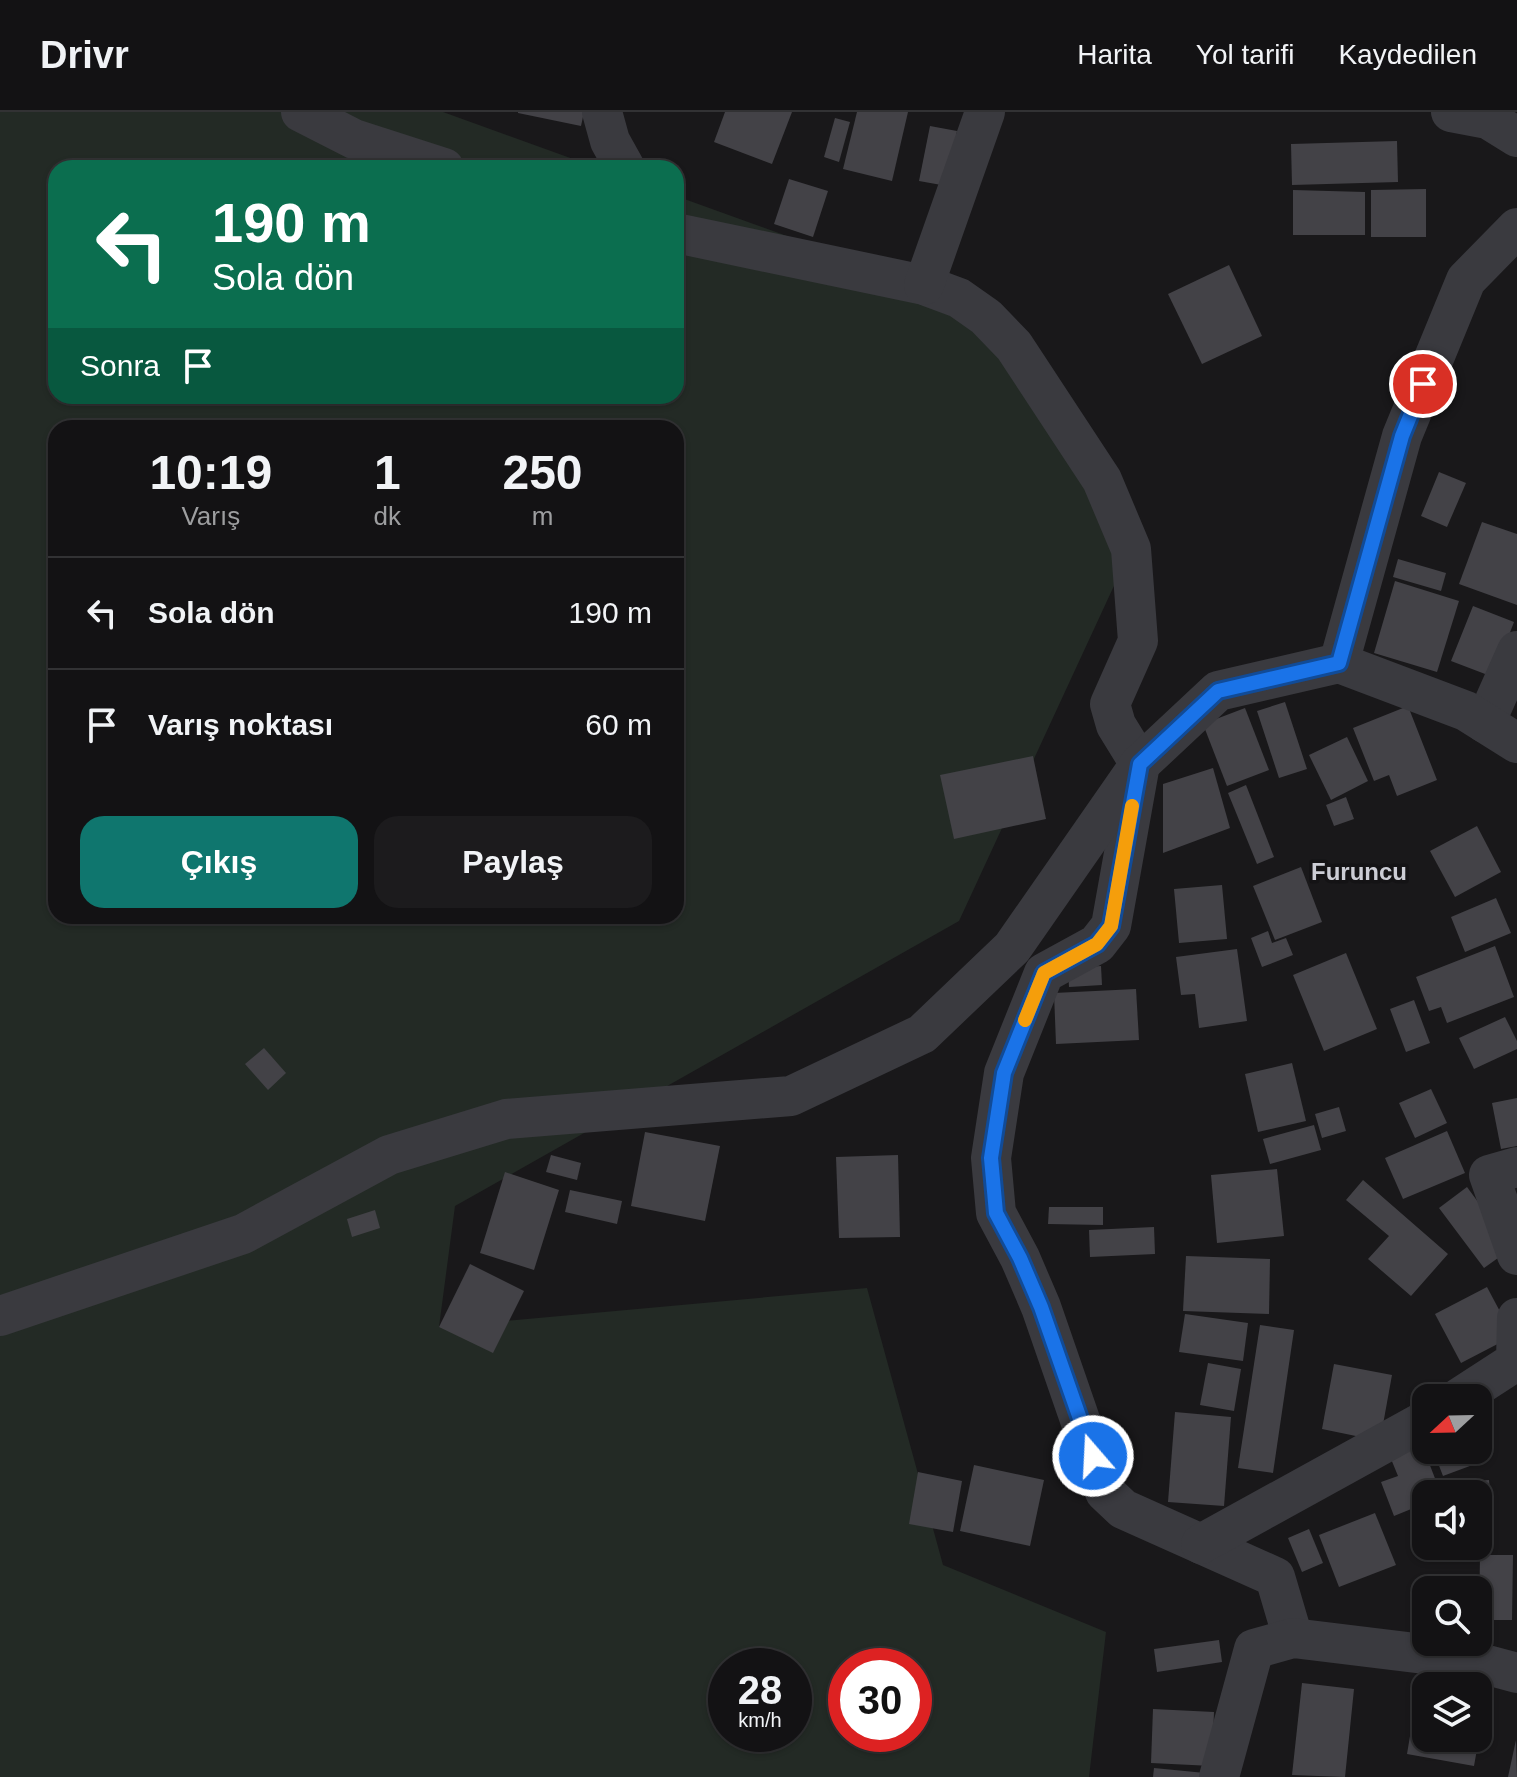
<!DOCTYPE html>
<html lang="tr">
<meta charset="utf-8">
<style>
body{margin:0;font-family:Arial,sans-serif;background:#1c1b1d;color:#f1f3f6;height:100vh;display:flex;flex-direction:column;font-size:30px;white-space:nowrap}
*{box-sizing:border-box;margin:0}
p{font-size:26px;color:#9d9ea0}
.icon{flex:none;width:44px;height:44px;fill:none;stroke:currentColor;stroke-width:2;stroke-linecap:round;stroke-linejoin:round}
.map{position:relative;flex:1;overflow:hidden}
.sheet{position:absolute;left:48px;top:308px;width:636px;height:504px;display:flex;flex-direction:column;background:#131214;border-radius:24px;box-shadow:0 2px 6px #0004,0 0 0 2px #323234}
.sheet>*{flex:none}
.guide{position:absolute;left:48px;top:48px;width:636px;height:244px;border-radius:24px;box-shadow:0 2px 6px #0004,0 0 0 2px #323234;background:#0b6e4f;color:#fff;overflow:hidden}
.needle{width:52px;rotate:248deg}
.controls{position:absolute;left:1412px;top:1272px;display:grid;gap:16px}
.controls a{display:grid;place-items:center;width:80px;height:80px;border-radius:16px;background:#131214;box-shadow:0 2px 6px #0004,0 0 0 2px #323234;font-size:40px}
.speed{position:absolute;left:708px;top:1536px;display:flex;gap:16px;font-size:40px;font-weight:700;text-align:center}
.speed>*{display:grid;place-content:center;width:104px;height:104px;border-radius:50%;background:#131214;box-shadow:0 2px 6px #0004,0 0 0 2px #323234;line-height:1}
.speed small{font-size:20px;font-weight:400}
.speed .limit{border:12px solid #d22;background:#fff;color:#111}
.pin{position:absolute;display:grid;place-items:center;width:68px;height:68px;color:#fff;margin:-34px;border:4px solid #fff;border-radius:50%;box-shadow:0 2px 8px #0007}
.me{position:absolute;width:88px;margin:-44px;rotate:341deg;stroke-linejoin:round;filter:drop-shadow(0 0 6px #0008)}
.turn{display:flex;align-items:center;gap:28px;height:168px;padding:0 32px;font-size:36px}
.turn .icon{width:104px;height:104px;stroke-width:2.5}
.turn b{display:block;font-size:56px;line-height:68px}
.then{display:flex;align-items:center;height:76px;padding:0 32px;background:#0003;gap:16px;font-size:30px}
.eta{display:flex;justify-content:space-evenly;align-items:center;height:136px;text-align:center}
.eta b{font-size:48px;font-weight:700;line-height:56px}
.cta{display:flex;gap:16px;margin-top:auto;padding:16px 32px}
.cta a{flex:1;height:92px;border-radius:24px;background:#0f766e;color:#fff;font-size:32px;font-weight:700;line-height:92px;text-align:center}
.cta a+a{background:#1c1b1d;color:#f1f3f6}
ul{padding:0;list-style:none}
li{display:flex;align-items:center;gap:24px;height:112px;padding:0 32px;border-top:2px solid #323234}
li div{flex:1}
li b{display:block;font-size:30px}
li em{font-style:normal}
header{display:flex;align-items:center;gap:48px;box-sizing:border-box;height:112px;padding:0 40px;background:#131214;border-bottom:2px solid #323234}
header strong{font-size:38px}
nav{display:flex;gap:44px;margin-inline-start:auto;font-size:28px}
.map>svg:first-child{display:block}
.green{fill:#232a25;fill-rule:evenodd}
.building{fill:#434247}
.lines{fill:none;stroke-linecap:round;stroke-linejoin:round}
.minor{stroke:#3a3a3f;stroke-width:40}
.route-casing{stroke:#114b97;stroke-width:20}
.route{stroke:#1a73e8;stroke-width:14}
.slow{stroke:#f59e0b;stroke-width:14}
.labels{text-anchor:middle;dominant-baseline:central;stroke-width:7;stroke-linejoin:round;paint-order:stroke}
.quarter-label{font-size:24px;font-weight:bold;fill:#cccdd5;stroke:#141315}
</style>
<header>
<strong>Drivr</strong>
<nav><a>Harita</a><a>Yol tarifi</a><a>Kaydedilen</a></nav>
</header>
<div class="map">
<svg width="1517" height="1665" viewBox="0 0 1517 1665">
<rect width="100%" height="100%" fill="#19181a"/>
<path class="green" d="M 0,0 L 443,0 L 598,56 L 56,56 L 56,284 L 676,284 L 676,84 L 959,186 L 1131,437 L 959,809 L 455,1094 L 439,1215 L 867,1176 L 943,1453 L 1106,1520 L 1089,1665 L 0,1665 ZM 56,316 L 676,316 L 676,804 L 56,804 ZM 726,1554 L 794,1554 L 794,1622 L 726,1622 ZM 846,1554 L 914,1554 L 914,1622 L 846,1622 Z"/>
<g class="building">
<path d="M 518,0 L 584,0 L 581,14 L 518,1 Z"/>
<path d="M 725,0 L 792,0 L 772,52 L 714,30 Z"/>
<path d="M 857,0 L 908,0 L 892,69 L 843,57 Z"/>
<path d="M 835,6 L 850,10 L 839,50 L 824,45 Z"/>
<path d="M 930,14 L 957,19 L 947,74 L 919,69 Z"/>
<path d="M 1397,29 L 1398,70 L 1292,73 L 1291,32 Z"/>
<path d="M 789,67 L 828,79 L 813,125 L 774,112 Z"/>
<path d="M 1426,77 L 1426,125 L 1371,125 L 1371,78 Z"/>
<path d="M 1293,78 L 1365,80 L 1365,123 L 1293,123 Z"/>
<path d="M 1229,153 L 1262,224 L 1202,252 L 1168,182 Z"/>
<path d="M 1439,360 L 1466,371 L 1447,415 L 1421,404 Z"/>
<path d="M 1482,410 L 1517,422 L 1517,493 L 1459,472 Z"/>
<path d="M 1398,447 L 1446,461 L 1441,479 L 1393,465 Z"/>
<path d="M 1395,469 L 1459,489 L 1437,560 L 1374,541 Z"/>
<path d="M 1473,494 L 1514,510 L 1493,565 L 1451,549 Z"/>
<path d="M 1285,590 L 1307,657 L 1279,666 L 1257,599 Z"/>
<path d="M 1408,594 L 1437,668 L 1397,684 L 1389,663 L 1374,669 L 1353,616 Z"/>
<path d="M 1245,596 L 1269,658 L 1227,674 L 1203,612 Z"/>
<path d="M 1347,625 L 1368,669 L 1331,688 L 1309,643 Z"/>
<path d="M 1033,644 L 1046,707 L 954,727 L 940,663 Z"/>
<path d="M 1213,656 L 1230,716 L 1163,741 L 1163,672 Z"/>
<path d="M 1246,673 L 1274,745 L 1257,752 L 1228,681 Z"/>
<path d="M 1346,685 L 1354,707 L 1334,714 L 1326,693 Z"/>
<path d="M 1477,714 L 1501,760 L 1455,785 L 1430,739 Z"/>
<path d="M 1301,755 L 1322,810 L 1275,828 L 1253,774 Z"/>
<path d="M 1222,773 L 1227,827 L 1179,831 L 1174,777 Z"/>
<path d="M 1496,786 L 1511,821 L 1465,840 L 1451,805 Z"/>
<path d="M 1268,819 L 1272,831 L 1286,826 L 1293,843 L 1262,855 L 1251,826 Z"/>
<path d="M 1495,834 L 1514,885 L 1447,911 L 1441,895 L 1429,899 L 1416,865 Z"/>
<path d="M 1237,837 L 1247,909 L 1199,916 L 1195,882 L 1181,883 L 1176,845 Z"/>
<path d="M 1346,841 L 1377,917 L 1324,939 L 1293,863 Z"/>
<path d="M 1101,854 L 1102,873 L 1069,875 L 1068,856 Z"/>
<path d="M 1136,877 L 1139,928 L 1056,932 L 1054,881 Z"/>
<path d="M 1414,888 L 1430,931 L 1406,940 L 1390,897 Z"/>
<path d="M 1505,905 L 1517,929 L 1517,937 L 1474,957 L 1459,926 Z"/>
<path d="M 264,936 L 286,961 L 268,978 L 245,952 Z"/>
<path d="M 1292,951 L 1306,1009 L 1258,1020 L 1245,962 Z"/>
<path d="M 1431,977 L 1447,1011 L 1415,1026 L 1399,991 Z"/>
<path d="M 1517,986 L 1517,1034 L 1501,1037 L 1492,991 Z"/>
<path d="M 1339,995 L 1346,1019 L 1322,1026 L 1315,1002 Z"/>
<path d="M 1314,1013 L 1321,1038 L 1270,1052 L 1263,1027 Z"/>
<path d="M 1447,1019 L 1465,1061 L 1403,1087 L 1385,1046 Z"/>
<path d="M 645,1020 L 720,1034 L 705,1109 L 631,1094 Z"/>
<path d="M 551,1043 L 581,1051 L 577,1068 L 546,1060 Z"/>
<path d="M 898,1043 L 900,1125 L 839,1126 L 836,1045 Z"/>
<path d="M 1277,1057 L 1284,1124 L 1217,1131 L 1211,1063 Z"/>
<path d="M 505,1060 L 559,1078 L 534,1158 L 480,1141 Z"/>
<path d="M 1363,1068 L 1448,1142 L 1411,1184 L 1368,1147 L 1389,1124 L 1346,1088 Z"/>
<path d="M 1467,1075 L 1512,1136 L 1484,1156 L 1439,1096 Z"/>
<path d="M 570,1078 L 622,1089 L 617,1112 L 565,1100 Z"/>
<path d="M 1049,1095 L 1103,1095 L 1103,1113 L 1048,1112 Z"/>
<path d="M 375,1098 L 380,1116 L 352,1125 L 347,1107 Z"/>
<path d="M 1154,1115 L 1155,1142 L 1090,1145 L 1089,1118 Z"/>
<path d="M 1186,1144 L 1270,1147 L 1269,1202 L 1183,1199 Z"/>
<path d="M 470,1152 L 524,1179 L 493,1241 L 439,1215 Z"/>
<path d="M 1487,1175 L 1513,1224 L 1461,1251 L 1435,1202 Z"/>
<path d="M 1185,1202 L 1248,1211 L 1243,1249 L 1179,1240 Z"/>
<path d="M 1260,1213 L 1294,1218 L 1273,1361 L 1238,1356 Z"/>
<path d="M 1208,1251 L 1241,1257 L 1234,1299 L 1200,1293 Z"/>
<path d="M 1334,1252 L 1392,1263 L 1380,1329 L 1322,1317 Z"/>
<path d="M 1175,1300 L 1231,1305 L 1224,1394 L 1168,1390 Z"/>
<path d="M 1478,1327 L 1486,1348 L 1443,1364 L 1433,1338 L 1478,1338 Z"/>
<path d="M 1421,1330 L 1441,1382 L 1426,1382 L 1426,1391 L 1394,1404 L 1381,1370 L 1398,1364 L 1389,1342 Z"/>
<path d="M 974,1353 L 1044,1368 L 1030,1434 L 960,1419 Z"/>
<path d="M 918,1360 L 962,1369 L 953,1420 L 909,1412 Z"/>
<path d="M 1489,1368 L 1494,1428 L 1478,1429 L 1478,1382 L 1447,1382 L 1446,1372 Z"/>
<path d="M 1375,1401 L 1396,1453 L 1339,1475 L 1319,1423 Z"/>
<path d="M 1309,1417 L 1323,1451 L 1302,1460 L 1288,1426 Z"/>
<path d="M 1480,1443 L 1513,1443 L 1512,1508 L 1479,1508 Z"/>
<path d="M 1219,1528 L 1222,1550 L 1157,1560 L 1154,1537 Z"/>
<path d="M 1302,1571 L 1354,1577 L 1345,1665 L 1292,1663 Z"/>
<path d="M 1418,1576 L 1426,1577 L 1426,1626 L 1479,1626 L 1474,1654 L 1407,1642 Z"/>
<path d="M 1478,1587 L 1486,1588 L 1480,1626 L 1478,1625 Z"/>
<path d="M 1153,1597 L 1214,1600 L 1212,1654 L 1151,1651 Z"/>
<path d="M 1516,1628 L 1517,1665 L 1508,1665 Z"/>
<path d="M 1154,1656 L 1205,1661 L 1205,1665 L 1153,1665 Z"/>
</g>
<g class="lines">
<g class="minor">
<path d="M 301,0 L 354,27 L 444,56"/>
<path d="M 602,0 L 610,29 L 625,56"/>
<path d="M 1451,0 L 1488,7 L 1517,25"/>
<path d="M 676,121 L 924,173 L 959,186 L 986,205 L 1014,234 L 1102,368 L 1131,437 L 1138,529 L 1110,592 L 1116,613 L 1140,652 L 1111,814 L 1097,832 L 1044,861 L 1004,961 L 991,1046 L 996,1101 L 1020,1146 L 1041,1195 L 1105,1380 L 1123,1397 L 1275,1465 L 1293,1526"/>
<path d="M 924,173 L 985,0"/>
<path d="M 1339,551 L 1402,324 L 1466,168 L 1517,116"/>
<path d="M 1485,611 L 1517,539"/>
<path d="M 1517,1055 L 1489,1063 L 1517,1143"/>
<path d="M 0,1204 L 243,1122 L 389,1043 L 506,1007 L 791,984 L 922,922 L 1012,836 L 1140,652 L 1218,579 L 1339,551 L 1466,599 L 1517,631"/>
<path d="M 1459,1286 L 1516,1249 L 1517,1206"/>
<path d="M 1201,1432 L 1426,1308"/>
<path d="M 1219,1665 L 1254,1537 L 1293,1526 L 1465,1547 L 1517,1561"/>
</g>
</g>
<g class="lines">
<defs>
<path id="route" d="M 1093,1344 L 1041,1195 L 1020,1146 L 996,1101 L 991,1046 L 1004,961 L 1044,861 L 1097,832 L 1111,814 L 1140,652 L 1218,579 L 1339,551 L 1402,324 L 1423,272"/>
</defs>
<use href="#route" class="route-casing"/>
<use href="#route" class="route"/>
<path class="slow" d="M 1025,908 L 1044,861 L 1097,832 L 1111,814 L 1132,694"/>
</g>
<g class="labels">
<g class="quarter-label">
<text x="1359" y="759">Furuncu</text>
</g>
</g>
</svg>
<div class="controls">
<a><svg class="needle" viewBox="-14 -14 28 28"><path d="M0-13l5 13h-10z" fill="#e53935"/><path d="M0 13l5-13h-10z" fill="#9d9ea0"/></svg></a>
<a><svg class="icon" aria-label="sound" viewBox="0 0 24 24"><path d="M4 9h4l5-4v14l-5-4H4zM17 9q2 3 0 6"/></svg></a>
<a><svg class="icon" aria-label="search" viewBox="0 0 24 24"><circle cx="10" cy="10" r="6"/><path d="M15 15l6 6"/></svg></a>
<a><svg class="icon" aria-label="layers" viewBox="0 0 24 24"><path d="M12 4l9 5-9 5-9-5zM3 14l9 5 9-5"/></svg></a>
</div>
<div class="speed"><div>28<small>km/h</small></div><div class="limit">30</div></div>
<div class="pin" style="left:1423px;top:272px;background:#d93025"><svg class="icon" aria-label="arrive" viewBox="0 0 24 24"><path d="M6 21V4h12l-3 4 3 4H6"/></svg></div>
<svg class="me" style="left:1093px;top:1344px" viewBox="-20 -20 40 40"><circle r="17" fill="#1a73e8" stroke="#fff" stroke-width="3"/><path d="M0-11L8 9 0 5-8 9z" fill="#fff"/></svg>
<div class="guide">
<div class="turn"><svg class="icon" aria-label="left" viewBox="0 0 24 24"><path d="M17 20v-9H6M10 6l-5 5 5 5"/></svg><div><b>190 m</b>Sola dön</div></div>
<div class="then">Sonra<svg class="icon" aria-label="arrive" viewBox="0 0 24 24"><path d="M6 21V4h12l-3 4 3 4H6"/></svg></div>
</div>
<section class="sheet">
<div class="eta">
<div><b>10:19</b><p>Varış</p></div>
<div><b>1</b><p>dk</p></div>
<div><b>250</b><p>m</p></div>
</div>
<ul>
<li><svg class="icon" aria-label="left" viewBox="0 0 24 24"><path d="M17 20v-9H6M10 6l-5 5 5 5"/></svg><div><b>Sola dön</b></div><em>190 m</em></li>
<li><svg class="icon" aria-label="arrive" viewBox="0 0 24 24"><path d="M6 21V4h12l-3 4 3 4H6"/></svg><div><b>Varış noktası</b></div><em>60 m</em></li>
</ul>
<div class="cta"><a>Çıkış</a><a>Paylaş</a></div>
</section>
</div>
